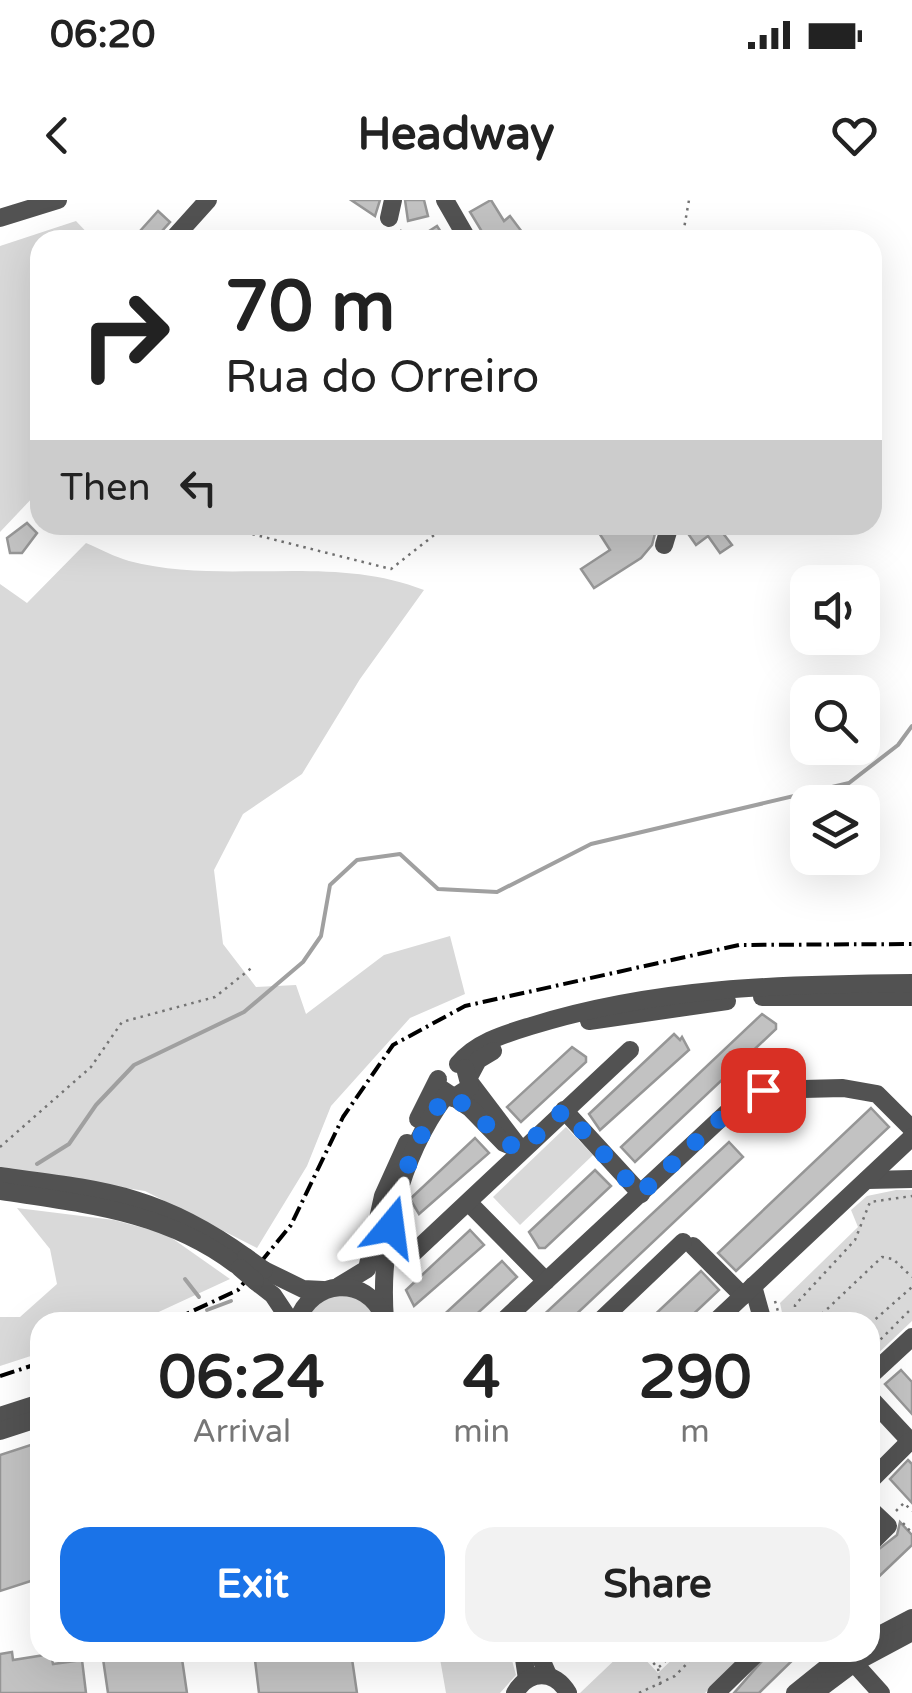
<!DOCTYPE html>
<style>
body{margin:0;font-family:"Varela Round",sans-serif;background:#f2f2f2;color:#222;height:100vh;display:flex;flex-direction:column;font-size:38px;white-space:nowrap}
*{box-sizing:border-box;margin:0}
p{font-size:32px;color:#767676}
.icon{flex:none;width:55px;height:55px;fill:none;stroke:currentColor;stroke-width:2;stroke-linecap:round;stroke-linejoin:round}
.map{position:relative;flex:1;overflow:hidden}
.details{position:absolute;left:30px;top:1112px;width:850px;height:350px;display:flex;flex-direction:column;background:#fff;border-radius:30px;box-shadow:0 10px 40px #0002}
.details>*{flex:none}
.hud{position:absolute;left:30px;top:30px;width:852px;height:305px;border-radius:30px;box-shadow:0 10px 40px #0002;background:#fff;color:#222;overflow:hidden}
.controls{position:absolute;left:790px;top:365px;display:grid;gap:20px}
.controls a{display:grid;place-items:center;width:90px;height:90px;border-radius:20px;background:#fff;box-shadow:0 10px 40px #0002;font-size:50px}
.pin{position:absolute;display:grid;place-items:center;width:85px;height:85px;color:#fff;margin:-42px;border-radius:20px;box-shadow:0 5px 15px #0006}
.me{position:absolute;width:110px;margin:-55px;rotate:16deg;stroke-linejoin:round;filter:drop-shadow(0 0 8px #0008)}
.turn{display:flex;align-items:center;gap:35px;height:210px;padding:0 30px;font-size:45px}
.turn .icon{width:130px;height:130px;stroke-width:2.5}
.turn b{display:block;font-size:70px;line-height:85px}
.then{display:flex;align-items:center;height:95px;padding:0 30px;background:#0003;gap:20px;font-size:38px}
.eta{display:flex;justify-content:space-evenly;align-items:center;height:170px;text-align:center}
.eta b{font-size:60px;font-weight:800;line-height:70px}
.button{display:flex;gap:20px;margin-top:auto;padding:20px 30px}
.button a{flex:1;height:115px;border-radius:30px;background:#1a73e8;color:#fff;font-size:40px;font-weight:800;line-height:115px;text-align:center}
.button a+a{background:#f2f2f2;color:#222}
.status{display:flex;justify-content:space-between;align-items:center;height:70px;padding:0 50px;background:#fff;direction:ltr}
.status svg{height:28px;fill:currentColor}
header{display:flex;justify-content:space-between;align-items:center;height:130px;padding:0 30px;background:#fff;font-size:45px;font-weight:800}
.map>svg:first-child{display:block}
.green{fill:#d9d9d9}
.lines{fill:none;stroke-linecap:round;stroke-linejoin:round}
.stream{stroke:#a0a0a0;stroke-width:4}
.building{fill:#c2c2c2;stroke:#969696;stroke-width:2.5}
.path{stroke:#747474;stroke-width:2.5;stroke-dasharray:2.5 5;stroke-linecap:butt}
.minor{stroke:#525252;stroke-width:18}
.rail{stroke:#000;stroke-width:4;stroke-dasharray:15 5 2.5 5;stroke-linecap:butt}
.minor-bridge{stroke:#525252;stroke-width:18}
.route{stroke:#1a73e8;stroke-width:18;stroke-dasharray:0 32.4}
</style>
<div class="status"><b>06:20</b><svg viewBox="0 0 49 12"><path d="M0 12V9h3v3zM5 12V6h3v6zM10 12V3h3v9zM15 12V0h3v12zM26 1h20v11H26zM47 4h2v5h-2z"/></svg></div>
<header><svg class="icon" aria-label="back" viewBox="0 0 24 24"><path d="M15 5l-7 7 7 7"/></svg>Headway<svg class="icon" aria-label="heart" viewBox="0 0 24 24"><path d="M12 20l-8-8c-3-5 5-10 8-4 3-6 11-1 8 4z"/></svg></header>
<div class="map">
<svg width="912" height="1493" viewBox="0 0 912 1493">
<rect width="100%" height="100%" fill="#fff"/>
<g class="green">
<path d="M 76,21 L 94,40 L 40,40 L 40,281 L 36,294 L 0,332 L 0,46 Z"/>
<path d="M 86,343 C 100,349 115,357 129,361 C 224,386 331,353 424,390 L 360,479 L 302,574 L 243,614 L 214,670 L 223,744 L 256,787 L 296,785 L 306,814 L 384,755 L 450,736 L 465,794 L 410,818 L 331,906 L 307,966 L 257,1048 L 145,991 L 0,969 L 0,384 L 27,403 Z"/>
<path d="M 566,927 L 593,955 L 520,1025 L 493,997 Z"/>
<path d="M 896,990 L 912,990 L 912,1121 L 870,1161 L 870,1122 L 784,1122 L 780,1103 L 858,1027 L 851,1010 L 867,996 Z"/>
<path d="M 17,1008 L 114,1020 L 166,1034 L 230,1079 L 137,1122 L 40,1122 L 40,1153 L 0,1166 L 0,1117 L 20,1117 L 57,1084 L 50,1049 Z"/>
<path d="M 346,1092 L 367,1103 L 377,1122 L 304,1122 L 313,1104 Z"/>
<path d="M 439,1453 L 510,1453 L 516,1475 L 500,1493 L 446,1493 Z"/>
<path d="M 622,1453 L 639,1453 L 658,1473 L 679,1453 L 747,1453 L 705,1493 L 580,1493 Z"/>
</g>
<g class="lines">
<g class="stream">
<path d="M 37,964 L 69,944 L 96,905 L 134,865 L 244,812 L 303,762 L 321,736 L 330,685 L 357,660 L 400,654 L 438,689 L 497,692 L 591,644 L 849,583 L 898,545 L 912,526"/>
<path d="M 185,1079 L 199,1097"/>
<path d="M 207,1110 L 231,1101"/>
</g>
</g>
<g class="building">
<path d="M 351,0 L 380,0 L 375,16 Z"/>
<path d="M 405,0 L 424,0 L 428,16 L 408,21 Z"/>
<path d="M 491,0 L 504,21 L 510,16 L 528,40 L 487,40 L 470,12 Z"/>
<path d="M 158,11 L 170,22 L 154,40 L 132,40 Z"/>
<path d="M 437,26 L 446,40 L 415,40 Z"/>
<path d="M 27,323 L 37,333 L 22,353 L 10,353 L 7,338 Z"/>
<path d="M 594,325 L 657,326 L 652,345 L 641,358 L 594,388 L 581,369 L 610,350 Z"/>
<path d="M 682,325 L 723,325 L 719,328 L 732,345 L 720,353 L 708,336 L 696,345 Z"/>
<path d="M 762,814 L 776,824 L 776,829 L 635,962 L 621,947 Z"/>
<path d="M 674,834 L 680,840 L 682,837 L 689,850 L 600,930 L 589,914 Z"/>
<path d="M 572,847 L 586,857 L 586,862 L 521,922 L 507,907 Z"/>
<path d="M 871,908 L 889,927 L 736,1071 L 718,1053 Z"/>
<path d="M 475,938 L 489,953 L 419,1014 L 410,999 Z"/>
<path d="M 729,942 L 743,957 L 568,1122 L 536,1122 Z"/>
<path d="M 595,970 L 611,986 L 545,1048 L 539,1048 L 529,1032 Z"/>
<path d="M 470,1030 L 484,1045 L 414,1106 L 406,1090 Z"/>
<path d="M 502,1061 L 517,1077 L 468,1122 L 436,1122 Z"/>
<path d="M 701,1071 L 719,1090 L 685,1122 L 647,1122 Z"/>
<path d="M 901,1170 L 912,1182 L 912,1214 L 885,1184 Z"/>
<path d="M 40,1242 L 40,1378 L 0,1391 L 0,1255 Z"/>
<path d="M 908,1260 L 912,1264 L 912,1303 L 890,1279 Z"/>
<path d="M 900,1322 L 912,1335 L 912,1345 L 870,1385 L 870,1356 L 897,1335 Z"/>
<path d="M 12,1452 L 13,1460 L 51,1454 L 53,1464 L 82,1460 L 86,1493 L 0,1493 L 0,1454 Z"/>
<path d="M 102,1452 L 181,1452 L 187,1493 L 108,1493 Z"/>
<path d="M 254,1452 L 351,1452 L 357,1493 L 259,1493 Z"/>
<path d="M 770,1452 L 801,1452 L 759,1493 L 734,1493 Z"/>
</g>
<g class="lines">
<g class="path">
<path d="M 400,30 L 409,40"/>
<path d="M 682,40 L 689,0"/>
<path d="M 216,325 L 391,369 L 447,325"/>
<path d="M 0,947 L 91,867 L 122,822 L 215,797 L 254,766"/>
<path d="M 775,1101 L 781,1122"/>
<path d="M 795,1122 L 795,1105 L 855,1040 L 870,1002 L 912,996"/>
<path d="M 821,1122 L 823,1113 L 882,1057 L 893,1059 L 912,1077"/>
<path d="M 870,1124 L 912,1087"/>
<path d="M 870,1150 L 912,1108"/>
<path d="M 896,1311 L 904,1303 L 912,1311"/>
<path d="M 903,1323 L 912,1333"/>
<path d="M 598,1452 L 607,1461 L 616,1452"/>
<path d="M 643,1452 L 658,1468 L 660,1485"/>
<path d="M 659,1467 L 675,1452"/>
<path d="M 639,1493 L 675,1476 L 698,1452"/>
</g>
<g class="minor">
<path d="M 445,0 L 468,40"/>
<path d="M 0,18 L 58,0"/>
<path d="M 389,18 L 393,0"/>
<path d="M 172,40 L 208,0"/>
<path d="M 664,345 L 670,325"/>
<path d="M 762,797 L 912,797"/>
<path d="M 589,821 L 727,801"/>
<path d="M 458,864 C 476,842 505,834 531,826 C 656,787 783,784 912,783"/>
<path d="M 470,875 L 478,860 L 493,851"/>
<path d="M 471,884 L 521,950"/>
<path d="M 440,888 L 470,908 L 504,943 L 521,950"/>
<path d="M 453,898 L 470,887 L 465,868"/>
<path d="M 564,910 L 641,994"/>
<path d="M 418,919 L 438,879"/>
<path d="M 0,976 C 104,990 158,994 246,1057"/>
<path d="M 867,980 L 912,979"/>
<path d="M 0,991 C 84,1004 165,1011 235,1064"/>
<path d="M 469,1003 L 546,1081"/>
<path d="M 693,1046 L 743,1096"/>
<path d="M 408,1058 L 630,850"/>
<path d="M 264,1070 L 303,1089 L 323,1090"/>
<path d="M 255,1081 L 273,1095 L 291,1122"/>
<path d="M 339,1086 L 367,1069 L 383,996 L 407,943"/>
<path d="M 753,1086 L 763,1122"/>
<path d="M 385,1120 C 379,1044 399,958 446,895"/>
<path d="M 297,1122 C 311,1079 366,1074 384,1117"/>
<path d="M 502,1122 L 734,906 L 763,890 L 843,888 L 877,894 L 912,929"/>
<path d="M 599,1122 L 683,1042"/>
<path d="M 715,1122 L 912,937"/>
<path d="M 870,1176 L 912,1137"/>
<path d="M 870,1198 L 912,1243"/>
<path d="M 0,1216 L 40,1203"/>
<path d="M 0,1231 L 40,1218"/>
<path d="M 870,1281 L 910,1241"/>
<path d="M 870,1309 L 888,1326 L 870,1344"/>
<path d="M 870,1440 L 912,1418"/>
<path d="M 523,1452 L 527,1479"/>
<path d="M 538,1452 L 548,1475"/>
<path d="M 854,1463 L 881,1493"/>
<path d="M 515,1493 C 529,1469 555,1470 568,1493"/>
<path d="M 716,1493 L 758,1452"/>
<path d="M 795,1493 L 846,1452"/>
<path d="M 814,1493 L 854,1463 L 912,1432"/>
</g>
<g class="rail">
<path d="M 169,1122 L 238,1090 L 291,1025 L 343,917 L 393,845 L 465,806 L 739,745 L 912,744"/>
<path d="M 0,1176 L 40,1163"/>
</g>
<g class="minor-bridge">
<path d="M 246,1057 L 264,1070"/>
<path d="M 240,1068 L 255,1081"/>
</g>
</g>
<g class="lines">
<path class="route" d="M 391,1027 C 398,983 419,931 446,895 C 477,906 491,938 521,950 L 564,910 L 640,994 L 734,906 L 763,890"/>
</g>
</svg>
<div class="controls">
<a><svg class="icon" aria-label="sound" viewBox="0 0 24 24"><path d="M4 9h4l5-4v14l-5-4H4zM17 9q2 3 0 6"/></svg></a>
<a><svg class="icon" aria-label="search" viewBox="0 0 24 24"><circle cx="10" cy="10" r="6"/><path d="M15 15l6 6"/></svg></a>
<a><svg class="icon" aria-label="layers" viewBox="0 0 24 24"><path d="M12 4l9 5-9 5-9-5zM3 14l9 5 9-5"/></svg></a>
</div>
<div class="pin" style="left:763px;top:890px;background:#d93025"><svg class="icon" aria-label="arrive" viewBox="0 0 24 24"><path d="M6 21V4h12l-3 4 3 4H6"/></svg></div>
<svg class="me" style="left:391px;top:1027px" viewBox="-20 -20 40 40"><path d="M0-17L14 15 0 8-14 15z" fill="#1a73e8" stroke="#fff" stroke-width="4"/></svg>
<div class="hud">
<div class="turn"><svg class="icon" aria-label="right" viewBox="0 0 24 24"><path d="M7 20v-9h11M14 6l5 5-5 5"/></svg><div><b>70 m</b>Rua do Orreiro</div></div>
<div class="then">Then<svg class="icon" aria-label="left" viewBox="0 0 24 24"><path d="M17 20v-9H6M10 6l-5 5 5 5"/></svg></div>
</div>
<section class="details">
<div class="eta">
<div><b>06:24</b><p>Arrival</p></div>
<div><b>4</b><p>min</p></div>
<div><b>290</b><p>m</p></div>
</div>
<div class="button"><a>Exit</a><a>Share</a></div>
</section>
</div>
